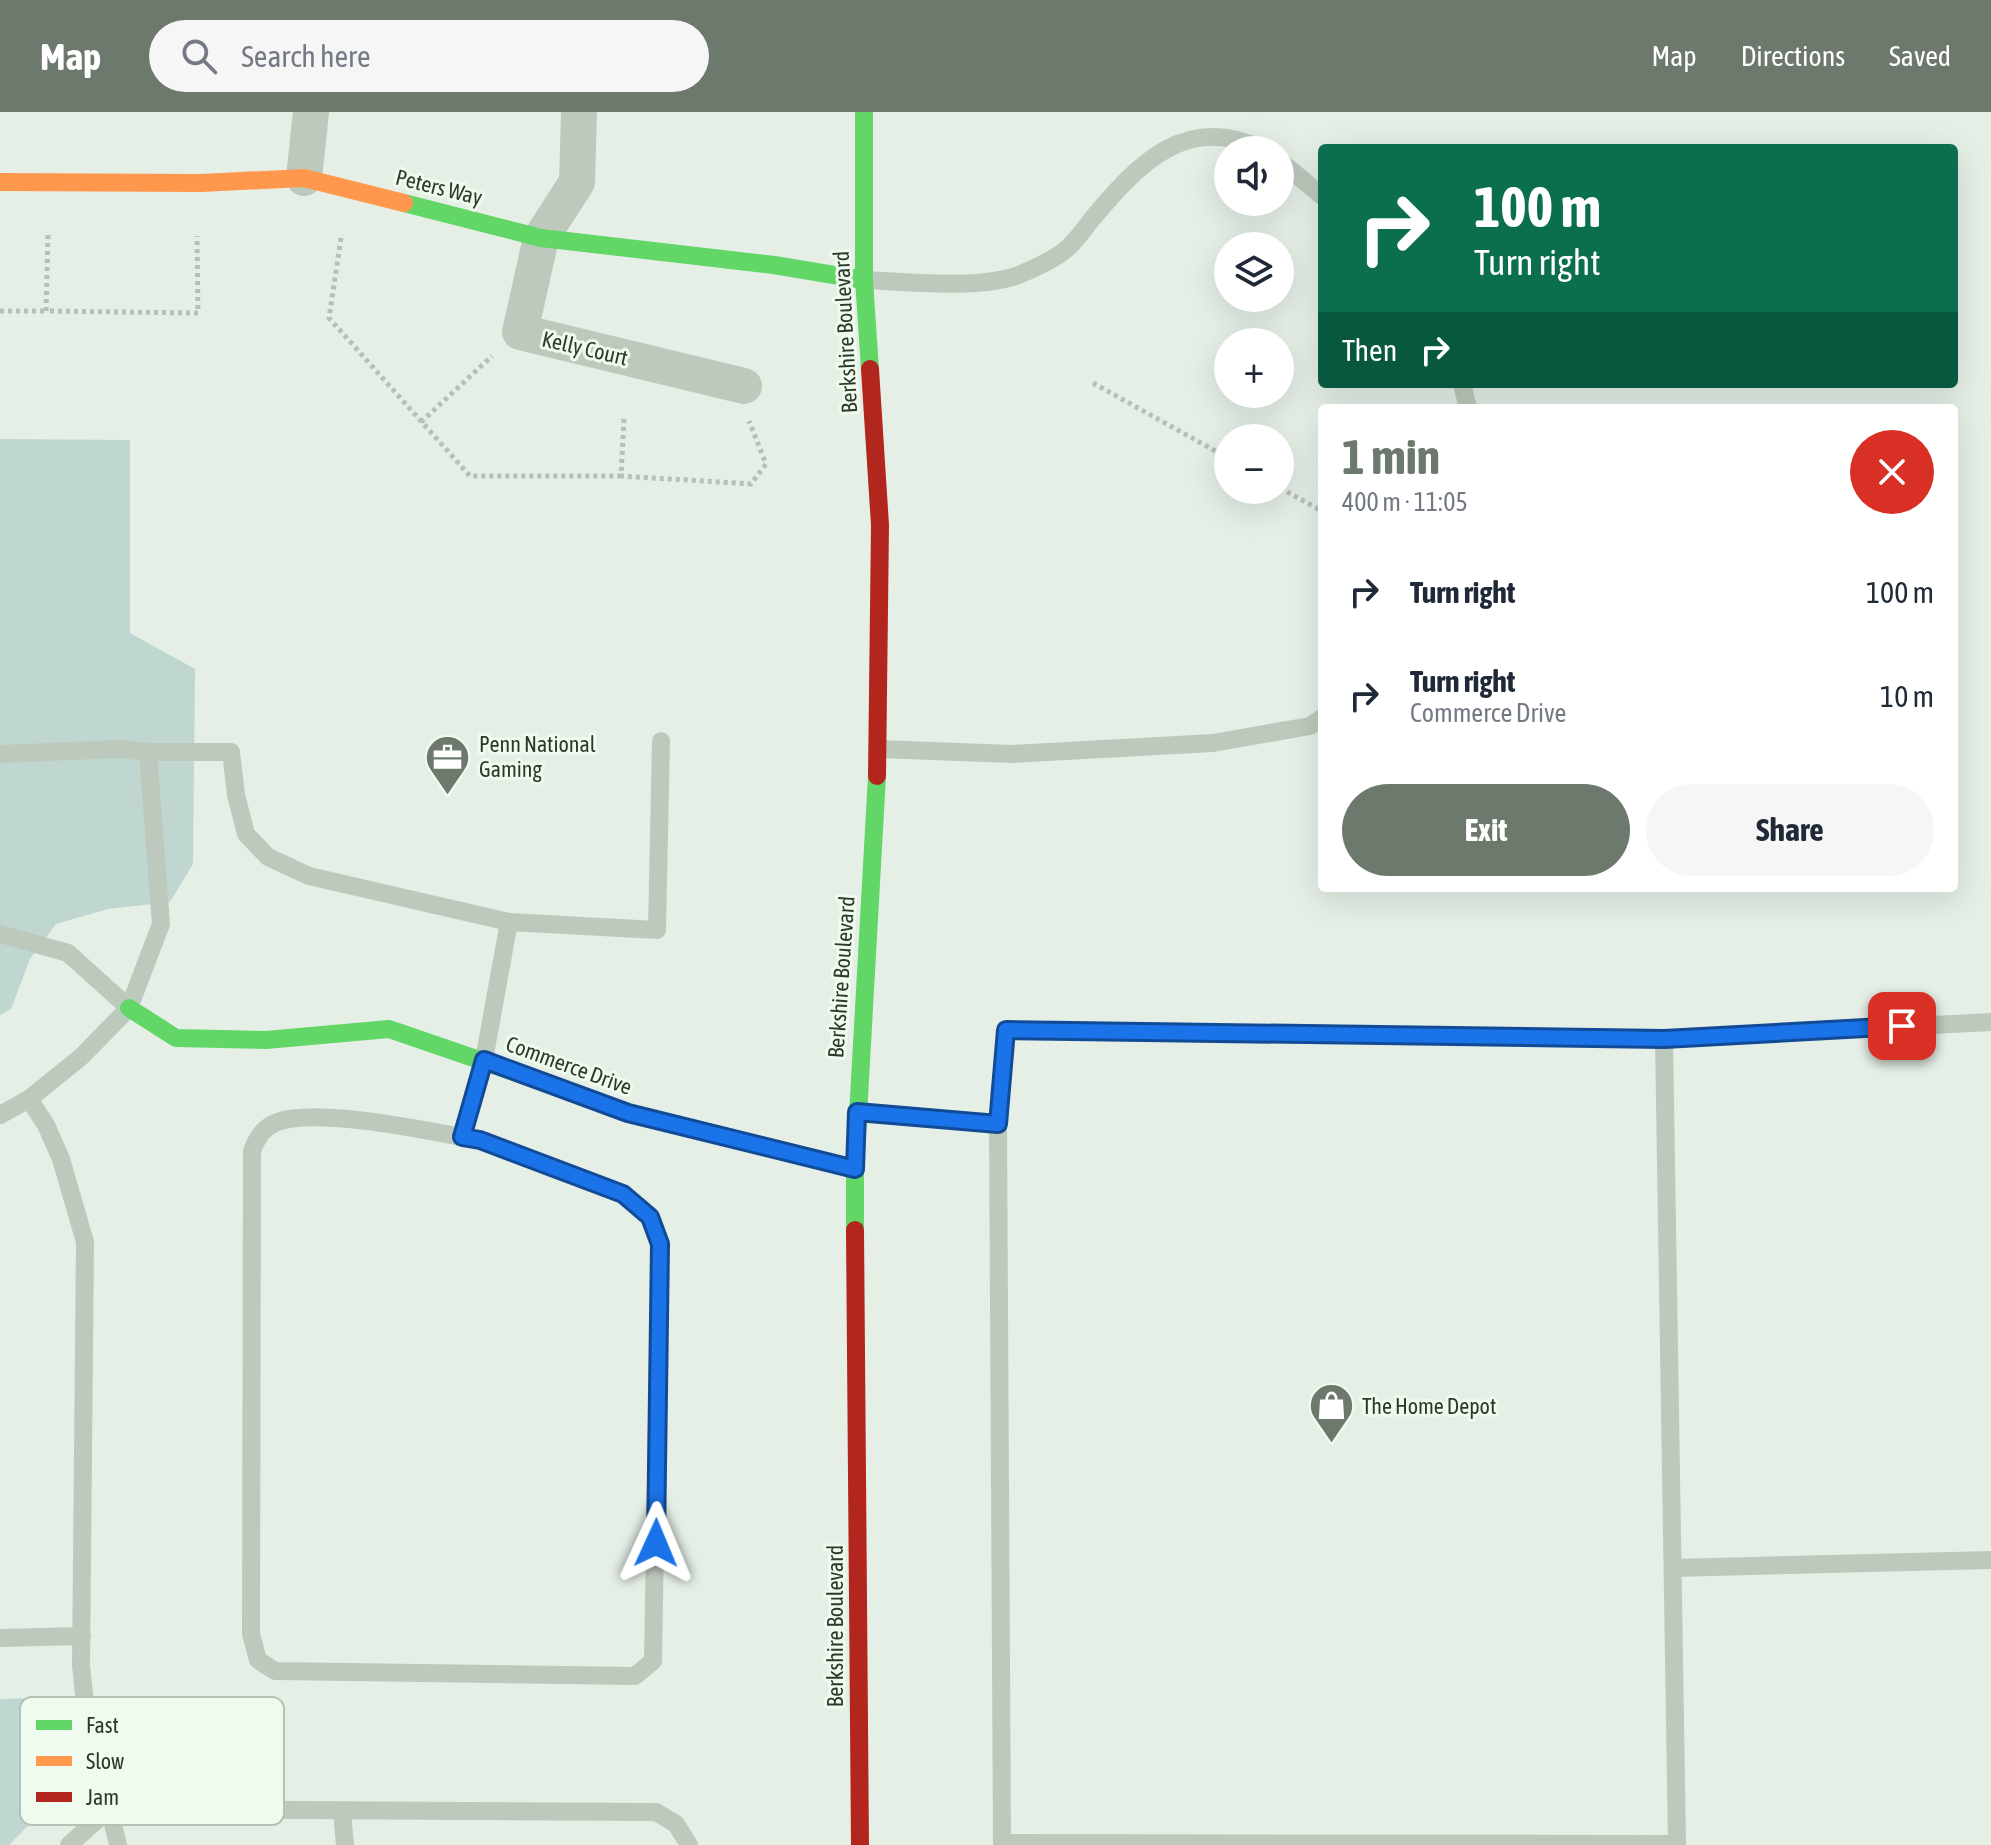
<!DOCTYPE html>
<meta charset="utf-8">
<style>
body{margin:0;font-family:"Asap Condensed",sans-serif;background:#f6f6f7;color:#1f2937;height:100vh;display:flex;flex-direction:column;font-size:30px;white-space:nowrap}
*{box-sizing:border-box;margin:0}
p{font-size:26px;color:#747a83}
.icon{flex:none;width:44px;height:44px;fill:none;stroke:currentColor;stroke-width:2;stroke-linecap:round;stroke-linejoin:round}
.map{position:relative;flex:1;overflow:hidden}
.details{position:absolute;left:1318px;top:292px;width:640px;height:488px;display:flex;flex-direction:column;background:#fff;border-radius:8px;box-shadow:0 8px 32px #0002}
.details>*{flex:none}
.hud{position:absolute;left:1318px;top:32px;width:640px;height:244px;border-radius:8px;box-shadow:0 8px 32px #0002;background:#0b6e4f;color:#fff;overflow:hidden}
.buttons{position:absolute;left:1214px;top:24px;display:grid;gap:16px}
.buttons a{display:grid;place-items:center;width:80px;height:80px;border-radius:50%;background:#fff;box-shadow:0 8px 32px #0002;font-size:40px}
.pin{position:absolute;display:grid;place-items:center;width:68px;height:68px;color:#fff;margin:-34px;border-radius:16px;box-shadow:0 4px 12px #0006}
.me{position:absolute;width:88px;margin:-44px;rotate:1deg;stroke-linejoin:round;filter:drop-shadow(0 0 6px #0008)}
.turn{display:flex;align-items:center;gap:28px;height:168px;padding:0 24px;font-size:36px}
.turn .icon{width:104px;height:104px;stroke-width:2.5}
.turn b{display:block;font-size:56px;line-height:68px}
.then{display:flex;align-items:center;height:76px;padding:0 24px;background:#0003;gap:16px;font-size:30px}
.round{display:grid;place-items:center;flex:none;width:84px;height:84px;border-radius:42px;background:#f6f6f7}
.headline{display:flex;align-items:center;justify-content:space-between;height:136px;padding:0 24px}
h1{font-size:48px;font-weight:700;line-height:60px;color:#6d796c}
.primary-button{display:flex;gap:16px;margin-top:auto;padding:16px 24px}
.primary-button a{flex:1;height:92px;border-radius:48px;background:#6d796c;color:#fff;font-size:32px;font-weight:700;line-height:92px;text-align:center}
.primary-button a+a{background:#f6f6f7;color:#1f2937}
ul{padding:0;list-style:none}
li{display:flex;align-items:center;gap:24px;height:104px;padding:0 24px}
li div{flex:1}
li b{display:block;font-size:30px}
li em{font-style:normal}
header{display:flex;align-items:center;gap:48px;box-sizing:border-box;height:112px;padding:0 40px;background:#6d796c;color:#fff}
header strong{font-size:38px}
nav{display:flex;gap:44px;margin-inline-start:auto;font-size:28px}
.search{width:560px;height:72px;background:#f6f6f7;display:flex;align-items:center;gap:20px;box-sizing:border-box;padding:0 28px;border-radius:44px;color:#747a83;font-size:30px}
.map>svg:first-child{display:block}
.green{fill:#bfd7d0}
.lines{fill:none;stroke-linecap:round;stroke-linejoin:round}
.path{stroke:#b6c1b6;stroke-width:5;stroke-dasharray:4 4;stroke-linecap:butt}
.lane{stroke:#bec9bd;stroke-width:18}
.street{stroke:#bec9bd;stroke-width:36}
.fast{stroke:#63d668;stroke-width:18}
.slow{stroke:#ff974d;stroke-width:18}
.jam{stroke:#b3261e;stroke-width:18}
.route-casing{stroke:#114b97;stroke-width:20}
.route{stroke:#1a73e8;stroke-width:14}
.labels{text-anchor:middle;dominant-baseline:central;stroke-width:6;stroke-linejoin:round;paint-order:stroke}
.street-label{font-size:22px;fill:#2d3a2b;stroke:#eefbee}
.poi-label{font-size:22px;fill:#2d3a2b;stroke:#eefbee;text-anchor:start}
.key{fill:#eefbee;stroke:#b4c1b4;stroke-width:2}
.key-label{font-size:22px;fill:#2d3a2b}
</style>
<header>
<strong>Map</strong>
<div class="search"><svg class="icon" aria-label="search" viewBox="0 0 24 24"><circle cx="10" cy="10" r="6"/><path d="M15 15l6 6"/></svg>Search here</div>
<nav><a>Map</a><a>Directions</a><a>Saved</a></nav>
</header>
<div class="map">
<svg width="1991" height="1733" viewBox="0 0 1991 1733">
<rect width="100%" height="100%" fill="#e5efe6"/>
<g class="green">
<path d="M 0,327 L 130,328 L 130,521 L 195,557 L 193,752 L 170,790 L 108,797 L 56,812 L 30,847 L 11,897 L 0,903 Z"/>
<path d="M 41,1586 L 64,1677 L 9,1733 L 0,1733 L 0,1587 Z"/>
</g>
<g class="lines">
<g class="path">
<path d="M 48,123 L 46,199 L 198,201 L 197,124"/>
<path d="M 341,126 L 329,206 L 470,364 L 621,364"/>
<path d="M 0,199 L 46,199"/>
<path d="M 1093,271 L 1228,346"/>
<path d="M 624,307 L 621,364 L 751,372 L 766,352 L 749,309"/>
<path d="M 421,310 L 492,244"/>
<path d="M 1280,376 L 1322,399"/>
</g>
<g class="lane">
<path d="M 1280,49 L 1322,84"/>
<path d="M 864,168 C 908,170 982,178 1021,162 C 1035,156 1053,148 1064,139 C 1075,131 1084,117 1092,107 C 1139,51 1186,0 1265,38"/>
<path d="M 1462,272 L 1468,296"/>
<path d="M 879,637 L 1011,642 L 1213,631 L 1310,614 L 1322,606"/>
<path d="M 148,640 L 231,640 L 236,683 L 246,722 L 268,745 L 309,764 L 509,810 L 484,948 L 462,1025 L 480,1028 L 623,1082 L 650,1105 L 660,1132 L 653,1549 L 635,1564 L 275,1559 L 258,1548 L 251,1522 L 252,1039 C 257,1026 262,1017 275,1011 C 312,995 419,1017 462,1025"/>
<path d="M 0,642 L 120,637 L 148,640 L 161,812 L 129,896 L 81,945 L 29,987 L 0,1003"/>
<path d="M 509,810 L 657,818 L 661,629"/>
<path d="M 0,822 L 68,841 L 129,896"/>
<path d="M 29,987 L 46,1013 L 61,1047 L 85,1130 L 81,1553 L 91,1652 L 107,1686 L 118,1733"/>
<path d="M 857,1000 L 998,1012 L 1006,918 L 1664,927 L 1991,910"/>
<path d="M 998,1012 L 1002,1731 L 1677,1732 L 1664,927"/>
<path d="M 1673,1456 L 1991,1448"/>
<path d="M 0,1526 L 82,1524"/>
<path d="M 342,1699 L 345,1733"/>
<path d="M 69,1733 L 109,1697 L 656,1700 L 676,1712 L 689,1733"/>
</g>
<g class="street">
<path d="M 579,0 L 577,70 L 541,126 L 520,220 L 744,274"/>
<path d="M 304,66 L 311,0"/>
</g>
<g class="fast">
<path d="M 864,0 L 864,168 L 870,257"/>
<path d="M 404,91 L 541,126 L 774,153 L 864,168"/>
<path d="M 129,896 L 176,926 L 266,928 L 389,917 L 555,974"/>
<path d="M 855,1118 L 855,1057 L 877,664"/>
</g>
<path class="slow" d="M 0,70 L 201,71 L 304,66 L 404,91"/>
<g class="jam">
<path d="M 870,257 L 880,413 L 877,664"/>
<path d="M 555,974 L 628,1001 L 855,1057"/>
<path d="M 855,1118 L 860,1733"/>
</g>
</g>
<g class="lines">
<defs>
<path id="route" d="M 656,1431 L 660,1132 L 650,1105 L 623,1082 L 480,1028 L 462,1025 L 484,948 L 628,1001 L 855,1057 L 857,1000 L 998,1012 L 1006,918 L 1664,927 L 1902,914"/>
</defs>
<use href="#route" class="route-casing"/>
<use href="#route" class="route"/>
</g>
<defs>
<symbol id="office-pin" viewBox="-11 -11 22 30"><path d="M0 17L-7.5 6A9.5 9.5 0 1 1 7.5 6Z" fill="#6d796c" stroke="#eefbee"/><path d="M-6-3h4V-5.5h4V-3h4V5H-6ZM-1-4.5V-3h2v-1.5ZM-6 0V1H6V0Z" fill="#fff"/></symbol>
<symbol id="shop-pin" viewBox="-11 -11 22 30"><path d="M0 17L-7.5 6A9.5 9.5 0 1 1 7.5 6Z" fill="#6d796c" stroke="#eefbee"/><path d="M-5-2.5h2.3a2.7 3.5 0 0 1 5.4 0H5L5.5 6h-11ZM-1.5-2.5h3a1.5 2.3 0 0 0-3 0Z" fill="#fff"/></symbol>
</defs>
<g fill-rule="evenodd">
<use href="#office-pin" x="422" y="620" width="51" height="69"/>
<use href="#shop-pin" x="1306" y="1268" width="51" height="69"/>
</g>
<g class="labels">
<g class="street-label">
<text transform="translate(439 75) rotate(14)">Peters Way</text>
<text transform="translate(845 220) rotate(-93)">Berkshire Boulevard</text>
<text transform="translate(585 236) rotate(13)">Kelly Court</text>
<text transform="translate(841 865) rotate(-86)">Berkshire Boulevard</text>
<text transform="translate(569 953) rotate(20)">Commerce Drive</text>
<text transform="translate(835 1514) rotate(-90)">Berkshire Boulevard</text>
</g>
<g class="poi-label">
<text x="479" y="632">Penn National<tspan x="479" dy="25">Gaming</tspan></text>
<text x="1362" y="1294">The Home Depot</text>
</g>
</g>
<rect x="20" y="1585" width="264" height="128" rx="12" class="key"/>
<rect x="36" y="1608" width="36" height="10" fill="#63d668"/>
<rect x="36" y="1644" width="36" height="10" fill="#ff974d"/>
<rect x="36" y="1680" width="36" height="10" fill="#b3261e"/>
<g class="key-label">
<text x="86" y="1621">Fast</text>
<text x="86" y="1657">Slow</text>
<text x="86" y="1693">Jam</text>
</g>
</svg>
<div class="buttons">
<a><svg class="icon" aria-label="sound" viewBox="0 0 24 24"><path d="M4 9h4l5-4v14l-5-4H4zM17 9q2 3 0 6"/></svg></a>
<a><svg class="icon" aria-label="layers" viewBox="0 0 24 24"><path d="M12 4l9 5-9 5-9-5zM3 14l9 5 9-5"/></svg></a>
<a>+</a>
<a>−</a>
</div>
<div class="pin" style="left:1902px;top:914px;background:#d93025"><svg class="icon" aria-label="arrive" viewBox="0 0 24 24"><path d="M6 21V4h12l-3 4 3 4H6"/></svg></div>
<svg class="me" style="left:656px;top:1431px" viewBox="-20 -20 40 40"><path d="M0-17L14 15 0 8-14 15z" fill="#1a73e8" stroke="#fff" stroke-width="4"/></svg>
<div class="hud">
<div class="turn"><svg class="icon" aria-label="right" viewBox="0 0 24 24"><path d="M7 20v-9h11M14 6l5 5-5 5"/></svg><div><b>100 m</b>Turn right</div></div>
<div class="then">Then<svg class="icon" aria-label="right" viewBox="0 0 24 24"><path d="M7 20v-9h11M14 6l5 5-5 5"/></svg></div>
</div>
<section class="details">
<div class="headline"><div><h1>1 min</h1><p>400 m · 11:05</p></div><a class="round" style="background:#d93025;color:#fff"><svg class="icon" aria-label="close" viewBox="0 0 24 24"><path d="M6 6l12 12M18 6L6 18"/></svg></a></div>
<ul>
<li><svg class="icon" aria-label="right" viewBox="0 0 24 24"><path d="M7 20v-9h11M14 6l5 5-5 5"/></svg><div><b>Turn right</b></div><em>100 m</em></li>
<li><svg class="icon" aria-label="right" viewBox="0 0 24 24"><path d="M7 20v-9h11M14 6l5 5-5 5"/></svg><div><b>Turn right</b><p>Commerce Drive</p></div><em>10 m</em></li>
</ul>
<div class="primary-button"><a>Exit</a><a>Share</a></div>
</section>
</div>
